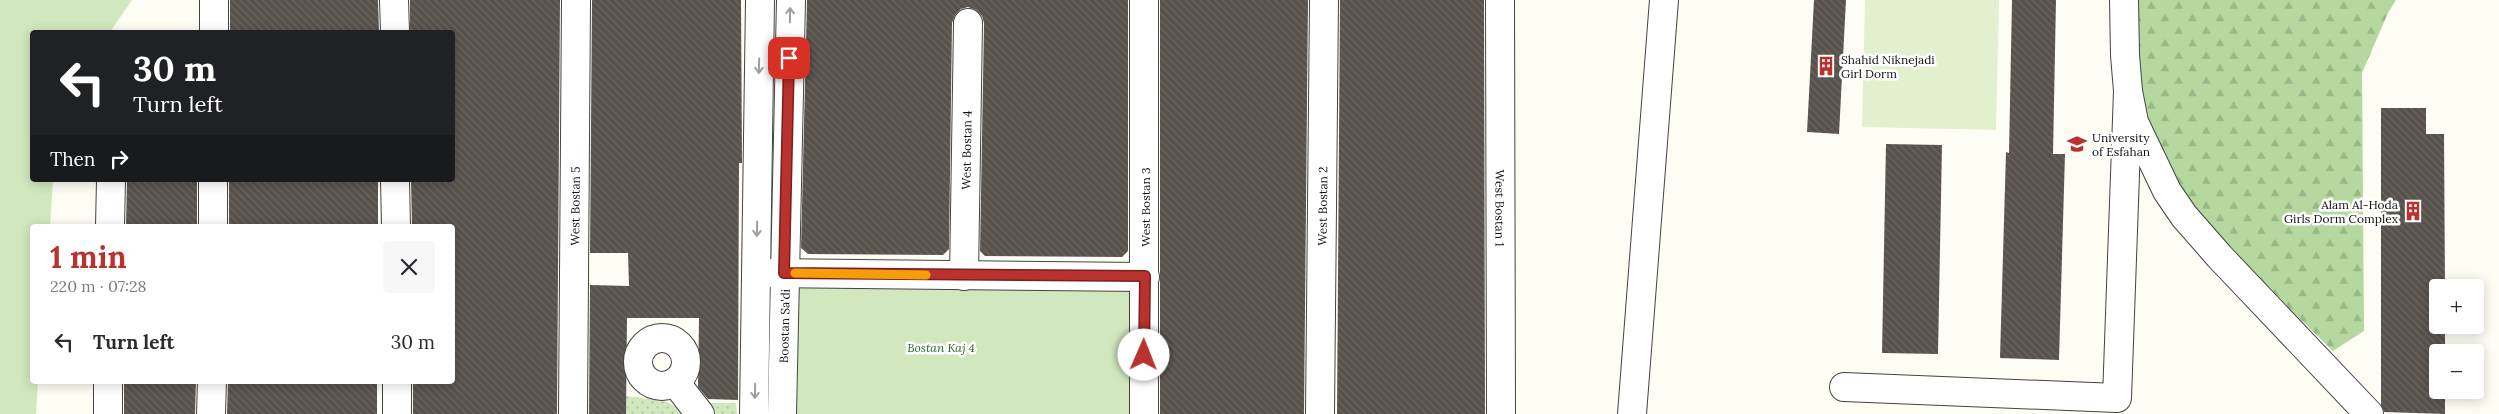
<!DOCTYPE html>
<meta charset="utf-8">
<style>
body{margin:0;font-family:Lora,serif;background:#f7f7f7;color:#2b2b33;height:100vh;display:flex;flex-direction:column;font-size:19px;white-space:nowrap}
*{box-sizing:border-box;margin:0}
p{font-size:16px;color:#7c7c81}
.icon{flex:none;width:28px;height:28px;fill:none;stroke:currentColor;stroke-width:2;stroke-linecap:round;stroke-linejoin:round}
.map{position:relative;flex:1;overflow:hidden}
.details{position:absolute;left:30px;top:224px;width:425px;height:160px;display:flex;flex-direction:column;background:#fff;border-radius:5px;box-shadow:0 2px 12px #0003}
.details>*{flex:none}
.guide{position:absolute;left:30px;top:30px;width:425px;height:152px;border-radius:5px;box-shadow:0 2px 12px #0003;background:#202124;color:#fff;overflow:hidden}
.fabs{position:absolute;left:2429px;top:279px;display:grid;gap:10px}
.fabs a{display:grid;place-items:center;width:55px;height:55px;border-radius:5px;background:#fff;box-shadow:0 2px 12px #0003;font-size:25px}
.pin{position:absolute;display:grid;place-items:center;width:42px;height:42px;color:#fff;margin:-21px;border-radius:10px;box-shadow:0 2px 8px #0006}
.me{position:absolute;width:55px;margin:-28px;rotate:1deg;stroke-linejoin:round;filter:drop-shadow(0 0 4px #0008)}
.turn{display:flex;align-items:center;gap:18px;height:105px;padding:0 20px;font-size:22px}
.turn .icon{width:65px;height:65px;stroke-width:2.5}
.turn b{display:block;font-size:35px;line-height:42px}
.then{display:flex;align-items:center;height:48px;padding:0 20px;background:#0003;gap:10px;font-size:19px}
.round{display:grid;place-items:center;flex:none;width:52px;height:52px;border-radius:5px;background:#f7f7f7}
.summary{display:flex;align-items:center;justify-content:space-between;height:85px;padding:0 20px}
h1{font-size:30px;font-weight:700;line-height:38px;color:#ba322e}
ul{padding:0;list-style:none}
li{display:flex;align-items:center;gap:15px;height:65px;padding:0 20px}
li div{flex:1}
li b{display:block;font-size:19px}
li em{font-style:normal}
.map>svg:first-child{display:block}
.grass{fill:url(#grass-dots)}
.forest{fill:url(#forest-firs)}
.park{fill:#d1e8be}
.pitch{fill:#e2f0cf}
.building{fill:url(#building-back-hatch)}
.lines{fill:none;stroke-linecap:round;stroke-linejoin:round}
.minor-casing{stroke:#434343;stroke-width:30}
.minor{stroke:#fff;stroke-width:28}
.oneway{stroke:#9f9f9f}
.route-casing{stroke:#79201e;stroke-width:12}
.route{stroke:#ba322e;stroke-width:9}
.slow{stroke:#f59e0b;stroke-width:9}
.labels{text-anchor:middle;dominant-baseline:central;stroke-width:5;stroke-linejoin:round;paint-order:stroke}
.poi-label{font-size:12px;fill:#101010;stroke:#fff;text-anchor:start}
.street-label{font-size:12px;fill:#101010;stroke:#fff}
.park-label{font-size:12px;font-style:italic;fill:#2c6623;stroke:#fff}
</style>
<div class="map">
<svg width="2499" height="414" viewBox="0 0 2499 414">
<defs>
<pattern id="grass-dots" width="8" height="8" patternUnits="userSpaceOnUse" patternTransform="scale(1.25)"><rect width="8" height="8" fill="#d1e8be"/><path d="M2 2h.1M6 6h.1" fill="none" stroke="#b2c6a2" stroke-width="1.8" stroke-linecap="round"/></pattern>
<pattern id="forest-firs" width="22" height="20" patternUnits="userSpaceOnUse" patternTransform="scale(1.25)"><rect width="22" height="20" fill="#b4d89e"/><path d="M5 1l3.5 6h-7zM16 11l3.5 6h-7z" fill="#9ab887"/></pattern>
<pattern id="building-back-hatch" width="6" height="6" patternUnits="userSpaceOnUse" patternTransform="scale(1.25)"><rect width="6" height="6" fill="#58524d"/><path d="M-1 5l2 2M0 0l6 6M5-1l2 2" fill="none" stroke="#6b6662"/></pattern>
</defs>
<rect width="100%" height="100%" fill="#fefdf4"/>
<g class="grass">
<path d="M 626,396 L 666,401 L 687,414 L 626,414 Z"/>
<path d="M 700,403 L 736,403 L 737,414 L 710,414 Z"/>
</g>
<path class="forest" d="M 2139,0 L 2396,0 L 2388,13 L 2362,73 L 2364,331 L 2333,351 L 2231,252 L 2156,167 L 2138,89 Z"/>
<g class="park">
<path d="M 0,0 L 132,0 L 110,32 L 32,32 L 32,180 L 53,180 L 50,226 L 32,226 L 32,381 L 38,381 L 36,414 L 0,414 Z"/>
<path d="M 791,283 L 1133,290 L 1132,414 L 791,414 Z"/>
</g>
<path class="pitch" d="M 1865,0 L 1999,0 L 1996,130 L 1862,127 Z"/>
<g class="building">
<path d="M 230,0 L 378,0 L 379,32 L 230,32 Z"/>
<path d="M 410,0 L 560,0 L 557,414 L 413,414 L 413,381 L 452,381 L 452,226 L 412,226 L 411,180 L 452,180 L 452,32 L 410,32 Z"/>
<path d="M 592,0 L 741,0 L 742,163 L 739,163 L 738,400 L 708,399 L 698,387 L 699,318 L 627,318 L 626,414 L 589,414 L 590,285 L 629,286 L 628,253 L 590,253 Z"/>
<path d="M 807,0 L 1128,0 L 1128,251 L 1122,257 L 985,256 L 980,251 L 984,23 L 982,16 L 976,10 L 968,7 L 961,9 L 955,15 L 952,23 L 949,249 L 943,255 L 808,254 L 801,248 Z"/>
<path d="M 1160,0 L 1308,0 L 1304,414 L 1160,414 Z"/>
<path d="M 1340,0 L 1484,0 L 1485,414 L 1337,414 Z"/>
<path d="M 1814,0 L 1846,0 L 1839,134 L 1807,132 Z"/>
<path d="M 2012,0 L 2056,0 L 2053,154 L 2065,154 L 2059,360 L 2000,358 L 2006,152 L 2009,153 Z"/>
<path d="M 2381,108 L 2426,108 L 2426,134 L 2444,134 L 2445,288 L 2438,288 L 2438,325 L 2445,325 L 2445,352 L 2438,352 L 2438,390 L 2445,390 L 2445,414 L 2384,412 L 2381,405 Z"/>
<path d="M 1886,144 L 1942,145 L 1938,354 L 1882,353 Z"/>
<path d="M 127,180 L 197,180 L 197,226 L 126,226 Z"/>
<rect x="229" y="180" width="149" height="46"/>
<path d="M 124,381 L 196,381 L 195,414 L 124,414 Z"/>
<path d="M 228,381 L 377,381 L 377,414 L 227,414 Z"/>
</g>
<g class="lines">
<defs>
<g id="minor">
<path d="M 394,0 L 395,32"/>
<path id="s1" d="M 1500,0 L 1501,414"/>
<path d="M 2124,0 L 2125,55 L 2128,91 L 2134,122 L 2167,191 L 2184,216 L 2219,256 L 2369,414"/>
<path d="M 214,32 L 214,0"/>
<path d="M 395,180 L 396,226"/>
<path d="M 110,226 L 111,180"/>
<path d="M 213,226 L 213,180"/>
<path d="M 767,273 L 1145,277"/>
<path id="s2" d="M 964,276 L 968,23"/>
<circle cx="662" cy="362" r="24"/>
<path d="M 397,381 L 397,414"/>
<path d="M 675,382 L 700,414"/>
<path d="M 1844,387 L 2117,398 L 2128,91"/>
<path d="M 108,414 L 108,381"/>
<path d="M 211,414 L 212,381"/>
<path id="s3" d="M 573,414 L 576,0"/>
<path d="M 754,414 L 760,0"/>
<path id="s4" d="M 782,414 L 791,0"/>
<path d="M 1144,414 L 1144,0"/>
<path id="s5" d="M 1320,414 L 1324,0"/>
<path d="M 1632,414 L 1664,0"/>
</g>
</defs>
<use href="#minor" class="minor-casing"/>
<use href="#minor" class="minor"/>
</g>
<defs><path id="oneway-shaft" d="M-6 0H5M1.5-3L5.5 0L1.5 3" fill="none" stroke-width="1.6" stroke-linecap="round" stroke-linejoin="round" transform="scale(1.25)"/></defs>
<g class="oneway">
<use href="#oneway-shaft" transform="translate(790 15) rotate(-89)"/>
<use href="#oneway-shaft" transform="translate(759 66) rotate(91)"/>
<use href="#oneway-shaft" transform="translate(757 229) rotate(91)"/>
<use href="#oneway-shaft" transform="translate(755 391) rotate(91)"/>
</g>
<g class="lines">
<defs>
<path id="route" d="M 789,58 L 784,273 L 1145,276 L 1144,355"/>
</defs>
<use href="#route" class="route-casing"/>
<use href="#route" class="route"/>
<path class="slow" d="M 795,273 L 926,275"/>
</g>
<defs>
<symbol id="building-bare" viewBox="-9 -9 18 18"><path d="M-4-6H4V6H1V3H-1V6H-4ZM-2.5-4.3h1.7v1.8h-1.7ZM.8-4.3h1.7v1.8H.8ZM-2.5-1h1.7V.8h-1.7ZM.8-1h1.7V.8H.8Z" fill="#ba322e" stroke="#fff" stroke-width="2.5" paint-order="stroke"/></symbol>
<symbol id="university-bare" viewBox="-9 -9 18 18"><path d="M0-5L7-2L0 1L-7-2ZM-4 1L0 2.5L4 1V4Q0 6-4 4Z" fill="#ba322e" stroke="#fff" stroke-width="2.5" paint-order="stroke"/></symbol>
</defs>
<g fill-rule="evenodd">
<use href="#building-bare" x="1812" y="52" width="28" height="28"/>
<use href="#university-bare" x="2063" y="130" width="28" height="28"/>
<use href="#building-bare" x="2399" y="197" width="28" height="28"/>
</g>
<g class="labels">
<g class="poi-label">
<text x="1841" y="59">Shahid Niknejadi<tspan x="1841" dy="14">Girl Dorm</tspan></text>
<text x="2092" y="137">University<tspan x="2092" dy="14">of Esfahan</tspan></text>
<text x="2398" y="204" text-anchor="end">Alam Al-Hoda<tspan x="2398" dy="14">Girls Dorm Complex</tspan></text>
</g>
<g class="street-label">
<text stroke="none"><textPath href="#s2" startOffset="126">West Bostan 4</textPath></text>
<text stroke="none"><textPath href="#s3" startOffset="208">West Bostan 5</textPath></text>
<text transform="translate(1145 207) rotate(-90)">West Bostan 3</text>
<text stroke="none"><textPath href="#s5" startOffset="208">West Bostan 2</textPath></text>
<text stroke="none"><textPath href="#s1" startOffset="208">West Bostan 1</textPath></text>
<text stroke="none"><textPath href="#s4" startOffset="88">Boostan Sa'di</textPath></text>
</g>
<g class="park-label">
<text x="941" y="347">Bostan Kaj 4</text>
</g>
</g>
</svg>
<div class="fabs">
<a>+</a>
<a>−</a>
</div>
<div class="pin" style="left:789px;top:58px;background:#d93025"><svg class="icon" aria-label="arrive" viewBox="0 0 24 24"><path d="M6 21V4h12l-3 4 3 4H6"/></svg></div>
<svg class="me" style="left:1144px;top:355px" viewBox="-20 -20 40 40"><circle r="19" fill="#fff"/><path d="M0-13L10 11 0 6-10 11z" fill="#ba322e"/></svg>
<div class="guide">
<div class="turn"><svg class="icon" aria-label="left" viewBox="0 0 24 24"><path d="M17 20v-9H6M10 6l-5 5 5 5"/></svg><div><b>30 m</b>Turn left</div></div>
<div class="then">Then<svg class="icon" aria-label="right" viewBox="0 0 24 24"><path d="M7 20v-9h11M14 6l5 5-5 5"/></svg></div>
</div>
<section class="details">
<div class="summary"><div><h1>1 min</h1><p>220 m · 07:28</p></div><a class="round"><svg class="icon" aria-label="close" viewBox="0 0 24 24"><path d="M6 6l12 12M18 6L6 18"/></svg></a></div>
<ul>
<li><svg class="icon" aria-label="left" viewBox="0 0 24 24"><path d="M17 20v-9H6M10 6l-5 5 5 5"/></svg><div><b>Turn left</b></div><em>30 m</em></li>
</ul>
</section>
</div>
